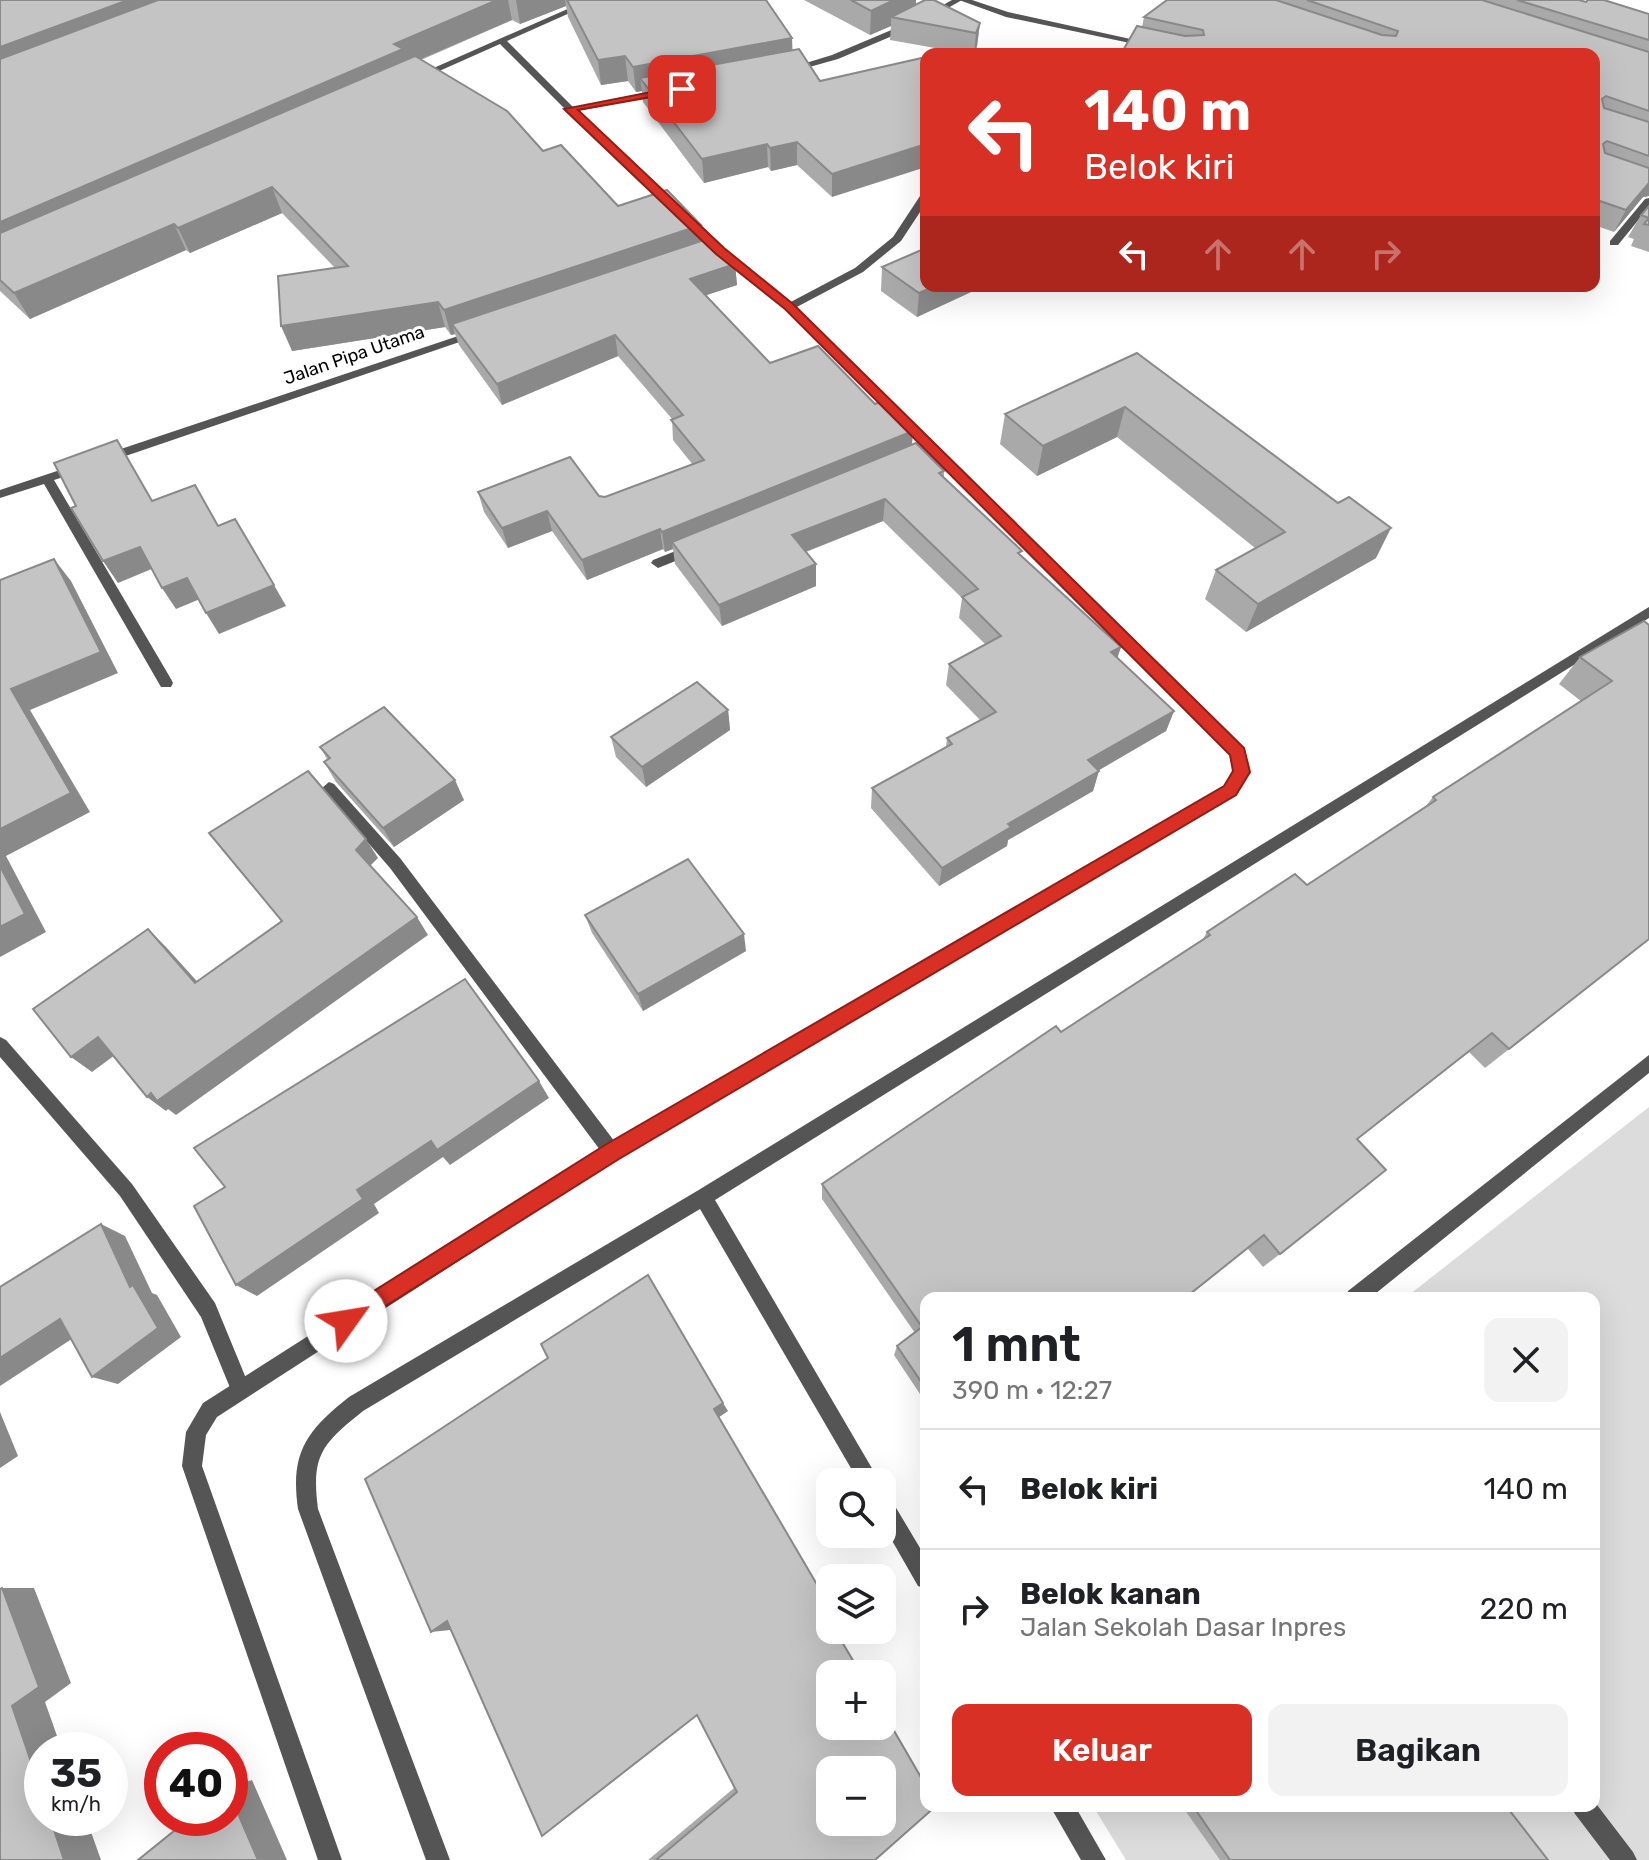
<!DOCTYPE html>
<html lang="id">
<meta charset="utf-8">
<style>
body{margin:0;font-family:Rubik,sans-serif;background:#f2f2f2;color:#202124;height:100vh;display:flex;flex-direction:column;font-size:30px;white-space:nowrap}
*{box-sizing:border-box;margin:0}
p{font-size:26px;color:#757577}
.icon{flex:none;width:44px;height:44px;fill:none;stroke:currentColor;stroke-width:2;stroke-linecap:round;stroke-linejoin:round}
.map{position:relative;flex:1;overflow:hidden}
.details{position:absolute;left:920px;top:1292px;width:680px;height:520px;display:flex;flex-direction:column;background:#fff;border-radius:16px;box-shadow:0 8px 32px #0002}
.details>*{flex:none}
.hud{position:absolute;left:920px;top:48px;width:680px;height:244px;border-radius:16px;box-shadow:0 8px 32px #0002;background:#d93025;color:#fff;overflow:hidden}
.buttons{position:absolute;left:816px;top:1468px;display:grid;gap:16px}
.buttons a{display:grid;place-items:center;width:80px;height:80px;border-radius:16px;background:#fff;box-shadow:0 8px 32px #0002;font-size:40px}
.speed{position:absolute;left:24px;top:1732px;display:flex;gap:16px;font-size:40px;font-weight:700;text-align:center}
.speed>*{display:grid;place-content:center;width:104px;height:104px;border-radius:50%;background:#fff;box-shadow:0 8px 32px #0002;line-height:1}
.speed small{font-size:20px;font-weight:400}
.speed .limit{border:12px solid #d22;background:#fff;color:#111}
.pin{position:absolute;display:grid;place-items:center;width:68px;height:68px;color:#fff;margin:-34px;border-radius:16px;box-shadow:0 4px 12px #0006}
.me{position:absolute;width:88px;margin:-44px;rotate:58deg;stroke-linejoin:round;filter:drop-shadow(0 0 6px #0008)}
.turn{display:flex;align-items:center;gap:28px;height:168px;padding:0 32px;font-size:36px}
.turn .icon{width:104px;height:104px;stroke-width:2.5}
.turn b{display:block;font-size:56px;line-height:68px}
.lanes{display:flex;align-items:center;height:76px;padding:0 32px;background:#0003;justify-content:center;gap:40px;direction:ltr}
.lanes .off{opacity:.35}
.round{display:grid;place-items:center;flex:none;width:84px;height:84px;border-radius:16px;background:#f2f2f2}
.head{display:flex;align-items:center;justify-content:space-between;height:136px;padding:0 32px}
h1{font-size:48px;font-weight:600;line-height:60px}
.primary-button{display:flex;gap:16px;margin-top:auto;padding:16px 32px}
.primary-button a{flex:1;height:92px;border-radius:16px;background:#d93025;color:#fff;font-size:32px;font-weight:600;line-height:92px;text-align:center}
.primary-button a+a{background:#f2f2f2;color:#202124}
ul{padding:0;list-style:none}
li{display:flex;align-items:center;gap:24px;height:120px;padding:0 32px;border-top:2px solid #e0e0e0}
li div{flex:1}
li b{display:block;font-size:30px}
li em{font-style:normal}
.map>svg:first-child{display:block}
.green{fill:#dcdcdc}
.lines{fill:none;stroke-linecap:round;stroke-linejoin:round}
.service{fill:#555;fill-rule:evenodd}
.minor{fill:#555;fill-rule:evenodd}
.tertiary{fill:#555;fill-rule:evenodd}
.wall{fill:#a9a9a9}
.shaded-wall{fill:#898989}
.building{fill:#c4c4c4;stroke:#898989;stroke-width:2;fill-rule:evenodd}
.route{fill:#d93025;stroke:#8d1f18;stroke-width:2}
.labels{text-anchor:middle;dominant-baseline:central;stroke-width:6;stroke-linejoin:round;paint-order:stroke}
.far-street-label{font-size:18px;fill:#000;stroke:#fff}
</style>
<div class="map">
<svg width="1649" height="1860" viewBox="0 0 1649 1860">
<rect width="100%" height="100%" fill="#fff"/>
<path class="green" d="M 1649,1107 L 1649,1860 L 1126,1860 L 1093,1806 L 1594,1806 L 1594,1298 L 1405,1298 Z"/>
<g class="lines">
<g class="service">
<path d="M 926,195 L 926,203 L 901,241 L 863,272 L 793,309 L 785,309 L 785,305 L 855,268 L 893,237 L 920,196 Z"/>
<path d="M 1649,198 L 1649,207 L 1618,245 L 1610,245 L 1610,241 L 1645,199 Z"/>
</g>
<g class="minor">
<path d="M 588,0 L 599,0 L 507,41 L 573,107 L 573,111 L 567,111 L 500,44 L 419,80 L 411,78 Z"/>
<path d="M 959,0 L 972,0 L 1008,12 L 1153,44 L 1149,47 L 1006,17 Z"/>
<path d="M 476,330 L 480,331 L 480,335 L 108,462 L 104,463 L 98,459 L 100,456 Z"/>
<path d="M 78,464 L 84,468 L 82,471 L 54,480 L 171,679 L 173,683 L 171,687 L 161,687 L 44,484 L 0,498 L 0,490 Z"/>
<path d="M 693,544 L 699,549 L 698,552 L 658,568 L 651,563 L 653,560 Z"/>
<path d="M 1649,607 L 1649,618 L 715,1200 L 880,1482 L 859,1482 L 700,1209 L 363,1411 C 322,1444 311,1455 318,1509 L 450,1860 L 426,1860 L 298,1509 C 290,1453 306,1431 349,1397 L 697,1191 Z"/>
<path d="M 329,782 L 334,784 L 400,858 L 618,1146 L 621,1152 L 618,1158 L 612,1161 L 606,1158 L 390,868 L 324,792 L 322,788 Z"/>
<path d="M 0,1037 L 6,1040 L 132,1184 L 215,1303 L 250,1388 L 247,1395 L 240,1398 L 233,1395 L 201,1317 L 120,1196 L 0,1057 Z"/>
<path d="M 1649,1055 L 1649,1073 L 1370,1298 L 1346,1298 L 1348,1291 Z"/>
<path d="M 882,1493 L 889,1496 L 926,1558 L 926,1589 L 918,1586 L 882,1523 Z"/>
<path d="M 1594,1801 L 1633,1852 L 1637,1860 L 1610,1860 L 1575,1814 L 1571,1806 L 1594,1806 Z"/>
<path d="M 1050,1806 L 1075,1806 L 1106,1860 L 1081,1860 Z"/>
</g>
<g class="tertiary">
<path d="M 952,0 L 962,0 L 932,17 L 925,15 Z"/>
<path d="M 908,23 L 912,26 L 911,28 L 838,59 L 788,73 L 783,70 L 832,55 Z"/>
<path d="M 663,89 L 668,92 L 666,94 L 577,111 L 724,249 L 793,305 L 1243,748 L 1249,772 L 1235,795 L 618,1158 L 217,1417 L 206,1435 L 202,1466 L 342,1860 L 318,1860 L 182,1466 L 186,1432 L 203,1403 L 606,1146 L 1225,787 L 1235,771 L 1231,754 L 785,309 L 716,253 L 565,109 Z"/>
</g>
</g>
<g class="wall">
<path d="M 0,0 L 766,0 L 792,51 L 820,81 L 926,57 L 832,197 L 797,165 L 771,171 L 768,167 L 704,183 L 643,102 L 642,91 L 636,92 L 628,81 L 601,85 L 568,17 L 566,6 L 520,24 L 512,20 L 421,60 L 618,206 L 701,225 L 702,240 L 735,264 L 737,285 L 706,295 L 770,363 L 875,404 L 913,431 L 912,445 L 944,471 L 944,478 L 1021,556 L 1121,647 L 1117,657 L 1174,711 L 1166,731 L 1099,770 L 1093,791 L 1008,840 L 1007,846 L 939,886 L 871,808 L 872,788 L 946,747 L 947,738 L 980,720 L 946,685 L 949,664 L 985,644 L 959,618 L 962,598 L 883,521 L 806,552 L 816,564 L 816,586 L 722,626 L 675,564 L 673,549 L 665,552 L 663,549 L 587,580 L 552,531 L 508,548 L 484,512 L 478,492 L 599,496 L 605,497 L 693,465 L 673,440 L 672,419 L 618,356 L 502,405 L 459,345 L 455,334 L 451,335 L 445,327 L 292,351 L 335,268 L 282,213 L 190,253 L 186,250 L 30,319 L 0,291 Z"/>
<path d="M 804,0 L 916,0 L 916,4 L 980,23 L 977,46 L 975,54 L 940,54 L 952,51 L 890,40 L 891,26 L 870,35 Z"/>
<path d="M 1167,0 L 1579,0 L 1649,14 L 1649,196 L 1643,197 L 1614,232 L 1594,225 L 1594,54 L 1121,54 L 1142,27 L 1144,17 Z"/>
<path d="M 1649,206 L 1649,252 L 1631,246 L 1634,239 L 1628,237 L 1641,215 Z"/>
<path d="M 882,267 L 926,286 L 984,286 L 917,317 L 881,291 Z"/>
<path d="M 1137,353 L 1376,558 L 1246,632 L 1205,599 L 1216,570 L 1255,548 L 1117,437 L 1037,476 L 1000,444 L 1005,414 Z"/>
<path d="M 1644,621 L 1649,939 L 1485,1068 L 1469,1052 L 1357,1140 L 1280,1254 L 1263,1267 L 1248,1249 L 926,1298 L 926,1403 L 894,1355 L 897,1346 L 915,1333 L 822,1199 L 822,1184 L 1061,1032 L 1203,939 L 1207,932 L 1307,885 L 1426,806 L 1433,797 L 1581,701 L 1559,684 L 1580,657 Z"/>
<path d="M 728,710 L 730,730 L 646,787 L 616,757 L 611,737 Z"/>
<path d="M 320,747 L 464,800 L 394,847 L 336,782 L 324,762 L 327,759 Z"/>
<path d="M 585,915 L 746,951 L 643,1011 L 592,933 Z"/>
<path d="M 728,1411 L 719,1417 L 817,1597 L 875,1860 L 648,1860 L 734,1788 L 697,1715 L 450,1630 L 365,1479 Z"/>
<path d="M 1182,1806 L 1506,1806 L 1548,1860 L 1220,1860 Z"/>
</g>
<g class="shaded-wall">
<path d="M 128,0 L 204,0 L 0,77 L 0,47 Z"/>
<path d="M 497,0 L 508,0 L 512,20 L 407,65 L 0,254 L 0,222 L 394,44 Z"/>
<path d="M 516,0 L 565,0 L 566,6 L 520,24 Z"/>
<path d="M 894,0 L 916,0 L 916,14 L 891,17 L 891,26 L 870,35 L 871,11 Z"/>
<path d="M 980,23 L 977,46 L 974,54 L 976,33 Z"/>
<path d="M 792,38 L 793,63 L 640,78 L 642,91 L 636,92 L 633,67 Z"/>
<path d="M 625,56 L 628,81 L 601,85 L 598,60 Z"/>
<path d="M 797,142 L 797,165 L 771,171 L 770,148 Z"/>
<path d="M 767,144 L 768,167 L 704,183 L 702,159 Z"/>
<path d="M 926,144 L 926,167 L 832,197 L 832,174 Z"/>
<path d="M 1649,183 L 1649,196 L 1643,197 L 1614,232 L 1626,210 Z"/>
<path d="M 272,187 L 282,213 L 190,253 L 178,228 Z"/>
<path d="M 174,224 L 186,250 L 30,319 L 14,293 Z"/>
<path d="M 701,225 L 703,250 L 452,324 L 455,334 L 451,335 L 444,310 Z"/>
<path d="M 735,264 L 737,285 L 692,300 L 690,279 Z"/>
<path d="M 935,286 L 984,286 L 917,317 L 919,293 Z"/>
<path d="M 438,302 L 445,327 L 292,351 L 281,326 Z"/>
<path d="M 615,335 L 618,356 L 502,405 L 497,384 Z"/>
<path d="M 1125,407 L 1117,437 L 1037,476 L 1043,446 Z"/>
<path d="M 913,431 L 911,452 L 672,542 L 673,549 L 665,552 L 662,532 Z"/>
<path d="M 885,499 L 883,521 L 792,557 L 792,535 Z"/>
<path d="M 547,511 L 552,531 L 508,548 L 502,528 Z"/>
<path d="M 1391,528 L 1376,558 L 1246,632 L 1258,604 Z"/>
<path d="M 660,529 L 663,549 L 587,580 L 582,560 Z"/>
<path d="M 140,547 L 154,568 L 118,583 L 103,561 Z"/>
<path d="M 54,559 L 71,581 L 118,673 L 30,710 L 90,812 L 6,856 L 46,932 L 0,957 L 0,829 L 11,689 Z"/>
<path d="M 816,564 L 816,586 L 722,626 L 719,605 Z"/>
<path d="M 187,578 L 200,599 L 176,609 L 162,588 Z"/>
<path d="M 274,585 L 286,606 L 219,634 L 206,613 Z"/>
<path d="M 1121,647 L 1114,668 L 1111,652 Z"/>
<path d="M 728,710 L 730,730 L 646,787 L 642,767 Z"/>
<path d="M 1174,711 L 1166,731 L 1082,780 L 1088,760 Z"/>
<path d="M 1099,771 L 1093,791 L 1008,840 L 1007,846 L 939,886 L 942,868 L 1008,824 Z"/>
<path d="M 455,780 L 464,800 L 394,847 L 383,828 Z"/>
<path d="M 366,839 L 378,858 L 368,868 L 356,850 Z"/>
<path d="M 417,917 L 428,935 L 176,1115 L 168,1109 L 166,1111 L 147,1097 Z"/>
<path d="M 148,929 L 166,947 L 213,999 L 195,983 Z"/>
<path d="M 744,934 L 746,951 L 643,1011 L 638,994 Z"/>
<path d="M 1492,1033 L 1469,1052 L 1337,1155 L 1357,1139 Z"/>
<path d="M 98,1037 L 119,1052 L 92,1072 L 71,1057 Z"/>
<path d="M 539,1081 L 549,1098 L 450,1165 L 443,1157 L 374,1204 L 379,1213 L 257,1296 L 236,1285 L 357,1190 L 431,1141 Z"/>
<path d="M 101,1224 L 125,1236 L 152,1293 L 157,1295 L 181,1337 L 118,1384 L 92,1377 L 130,1287 Z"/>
<path d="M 60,1319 L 87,1329 L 0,1386 L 0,1358 Z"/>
<path d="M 723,1403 L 728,1411 L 719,1417 L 714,1409 Z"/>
<path d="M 0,1412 L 18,1456 L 0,1468 Z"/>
<path d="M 2,1588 L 34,1588 L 71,1683 L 45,1702 L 62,1750 L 42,1750 L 42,1794 L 12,1706 Z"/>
<path d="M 465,1619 L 450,1630 L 431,1632 L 447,1621 Z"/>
<path d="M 252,1780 L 287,1860 L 258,1860 L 230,1795 L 230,1787 Z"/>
<path d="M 50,1818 L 86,1818 L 101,1860 L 64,1860 Z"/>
</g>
<g class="building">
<path d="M 0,0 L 128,0 L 0,47 Z"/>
<path d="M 158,0 L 497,0 L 394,44 L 403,49 L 0,222 L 0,59 Z"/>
<path d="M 567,0 L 766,0 L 792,38 L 633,67 L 625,56 L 598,60 Z"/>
<path d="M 851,0 L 894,0 L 871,11 Z"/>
<path d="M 925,0 L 934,0 L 980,23 L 976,33 L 891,17 Z"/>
<path d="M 1167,0 L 1276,0 L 1382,35 L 1396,36 L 1398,31 L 1307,0 L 1482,0 L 1649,52 L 1649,111 L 1606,96 L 1602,99 L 1604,108 L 1649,122 L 1649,156 L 1607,141 L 1603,144 L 1605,153 L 1649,168 L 1649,183 L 1626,210 L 1594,199 L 1594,54 L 1121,54 L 1137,26 L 1185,36 L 1204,35 L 1203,30 L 1144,17 Z"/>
<path d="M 1517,0 L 1579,0 L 1586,2 L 1588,0 L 1604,0 L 1649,14 L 1649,40 Z"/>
<path d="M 799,49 L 820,81 L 926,57 L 926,144 L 832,174 L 797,142 L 770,148 L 767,144 L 702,159 L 640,78 Z"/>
<path d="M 960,49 L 967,54 L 940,54 Z"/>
<path d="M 415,56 L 507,111 L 543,151 L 561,145 L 618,206 L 667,190 L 701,225 L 444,310 L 438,302 L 281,326 L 278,276 L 348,266 L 272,187 L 178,228 L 174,224 L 14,293 L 0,280 L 0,233 Z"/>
<path d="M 1649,206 L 1649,225 L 1644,224 L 1649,218 L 1641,215 Z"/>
<path d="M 710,238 L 735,264 L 690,279 L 770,363 L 818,346 L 875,404 L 883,401 L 913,431 L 662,532 L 660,529 L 582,560 L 547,511 L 502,528 L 478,492 L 570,457 L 599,496 L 605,497 L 704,460 L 671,420 L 683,415 L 615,335 L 497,384 L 452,324 Z"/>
<path d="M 926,248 L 926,286 L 935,286 L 919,293 L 882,267 Z"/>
<path d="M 1137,353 L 1338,503 L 1349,497 L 1391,528 L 1258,604 L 1216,570 L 1285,532 L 1125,407 L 1043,446 L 1005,414 Z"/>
<path d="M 117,440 L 152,501 L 195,485 L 218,526 L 235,519 L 274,585 L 206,613 L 187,578 L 162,588 L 140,547 L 103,561 L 71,508 L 76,506 L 54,463 Z"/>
<path d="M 916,443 L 944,471 L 939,473 L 1022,551 L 1018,553 L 1121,647 L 1111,652 L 1174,711 L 1088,760 L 1099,771 L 1008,824 L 1011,827 L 942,868 L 872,788 L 952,744 L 947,738 L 996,712 L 949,664 L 1001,636 L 962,597 L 978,589 L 885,499 L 792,535 L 816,564 L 719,605 L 672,542 Z"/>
<path d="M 54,559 L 101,652 L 11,689 L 71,793 L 0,829 L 0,580 Z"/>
<path d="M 1644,621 L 1649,625 L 1649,939 L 1509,1049 L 1492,1033 L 1357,1139 L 1386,1170 L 1280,1254 L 1264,1235 L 1185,1298 L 926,1298 L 926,1389 L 897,1346 L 922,1327 L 822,1184 L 1056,1026 L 1061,1032 L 1210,935 L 1207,932 L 1295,874 L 1307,885 L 1436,800 L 1433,797 L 1612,681 L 1580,657 Z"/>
<path d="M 697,682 L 728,710 L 642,767 L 611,737 Z"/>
<path d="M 384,707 L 455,780 L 383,828 L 324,762 L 330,758 L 320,747 Z"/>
<path d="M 308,771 L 366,839 L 356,850 L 417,917 L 157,1101 L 151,1093 L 147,1097 L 98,1037 L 71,1057 L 33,1009 L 148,929 L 195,983 L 282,921 L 209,833 Z"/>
<path d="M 688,859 L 744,934 L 638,994 L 585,915 Z"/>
<path d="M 0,866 L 25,914 L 0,927 Z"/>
<path d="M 465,979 L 539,1081 L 437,1150 L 431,1141 L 357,1190 L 363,1199 L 236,1285 L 194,1206 L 225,1187 L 194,1148 Z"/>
<path d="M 101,1224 L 130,1287 L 133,1285 L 158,1328 L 92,1377 L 60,1319 L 0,1358 L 0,1287 Z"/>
<path d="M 648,1275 L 723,1403 L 714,1409 L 822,1593 L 817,1598 L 830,1621 L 830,1630 L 835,1630 L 861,1674 L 830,1674 L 830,1726 L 882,1726 L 882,1710 L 926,1786 L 926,1806 L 936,1806 L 875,1860 L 656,1860 L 737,1792 L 697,1715 L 542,1836 L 447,1621 L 431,1632 L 365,1479 L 548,1358 L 541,1344 ZM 830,1770 L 882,1770 L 882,1822 L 830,1822 Z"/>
<path d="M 2,1588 L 39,1687 L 12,1706 L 42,1794 L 42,1818 L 50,1818 L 64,1860 L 0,1860 L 0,1589 Z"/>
<path d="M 230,1795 L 258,1860 L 138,1860 L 190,1818 L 230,1818 Z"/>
<path d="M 1193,1806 L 1506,1806 L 1548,1860 L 1230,1860 Z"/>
</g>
<path class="route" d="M 682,86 L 687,89 L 685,91 L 578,110 L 724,248 L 793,304 L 1244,748 L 1250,772 L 1236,795 L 619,1159 L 346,1331 L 339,1328 L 336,1321 L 339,1313 L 605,1145 L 1224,786 L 1233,771 L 1230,755 L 785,309 L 716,254 L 564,109 Z"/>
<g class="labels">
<g class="far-street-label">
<text transform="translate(354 355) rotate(-19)">Jalan Pipa Utama</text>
</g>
</g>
</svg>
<div class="buttons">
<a><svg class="icon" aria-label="search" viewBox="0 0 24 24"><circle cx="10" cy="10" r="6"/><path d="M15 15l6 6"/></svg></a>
<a><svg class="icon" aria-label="layers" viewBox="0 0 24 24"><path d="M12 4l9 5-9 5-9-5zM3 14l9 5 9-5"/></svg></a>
<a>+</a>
<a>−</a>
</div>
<div class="speed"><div>35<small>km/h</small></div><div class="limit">40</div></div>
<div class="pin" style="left:682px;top:89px;background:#d93025"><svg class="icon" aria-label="arrive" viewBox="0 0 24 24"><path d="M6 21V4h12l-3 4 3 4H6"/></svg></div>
<svg class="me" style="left:346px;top:1321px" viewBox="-20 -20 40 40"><circle r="19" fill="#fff"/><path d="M0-13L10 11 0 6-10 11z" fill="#d93025"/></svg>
<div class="hud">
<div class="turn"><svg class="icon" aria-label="left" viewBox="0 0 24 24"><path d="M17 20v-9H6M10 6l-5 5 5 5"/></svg><div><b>140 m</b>Belok kiri</div></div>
<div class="lanes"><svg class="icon" aria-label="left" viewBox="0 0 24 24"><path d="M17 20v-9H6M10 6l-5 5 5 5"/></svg><svg class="icon off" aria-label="ahead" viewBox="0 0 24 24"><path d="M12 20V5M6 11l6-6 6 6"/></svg><svg class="icon off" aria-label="ahead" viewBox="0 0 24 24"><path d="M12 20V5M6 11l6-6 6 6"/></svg><svg class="icon off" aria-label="right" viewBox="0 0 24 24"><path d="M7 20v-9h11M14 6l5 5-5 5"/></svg></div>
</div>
<section class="details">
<div class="head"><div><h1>1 mnt</h1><p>390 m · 12:27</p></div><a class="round"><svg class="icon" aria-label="close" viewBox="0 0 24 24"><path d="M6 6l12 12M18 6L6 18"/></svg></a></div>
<ul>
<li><svg class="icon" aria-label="left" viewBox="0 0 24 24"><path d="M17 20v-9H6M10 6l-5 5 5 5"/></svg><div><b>Belok kiri</b></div><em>140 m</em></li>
<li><svg class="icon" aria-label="right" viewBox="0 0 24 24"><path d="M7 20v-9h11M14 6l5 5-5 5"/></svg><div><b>Belok kanan</b><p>Jalan Sekolah Dasar Inpres</p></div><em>220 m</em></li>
</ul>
<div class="primary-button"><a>Keluar</a><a>Bagikan</a></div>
</section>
</div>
